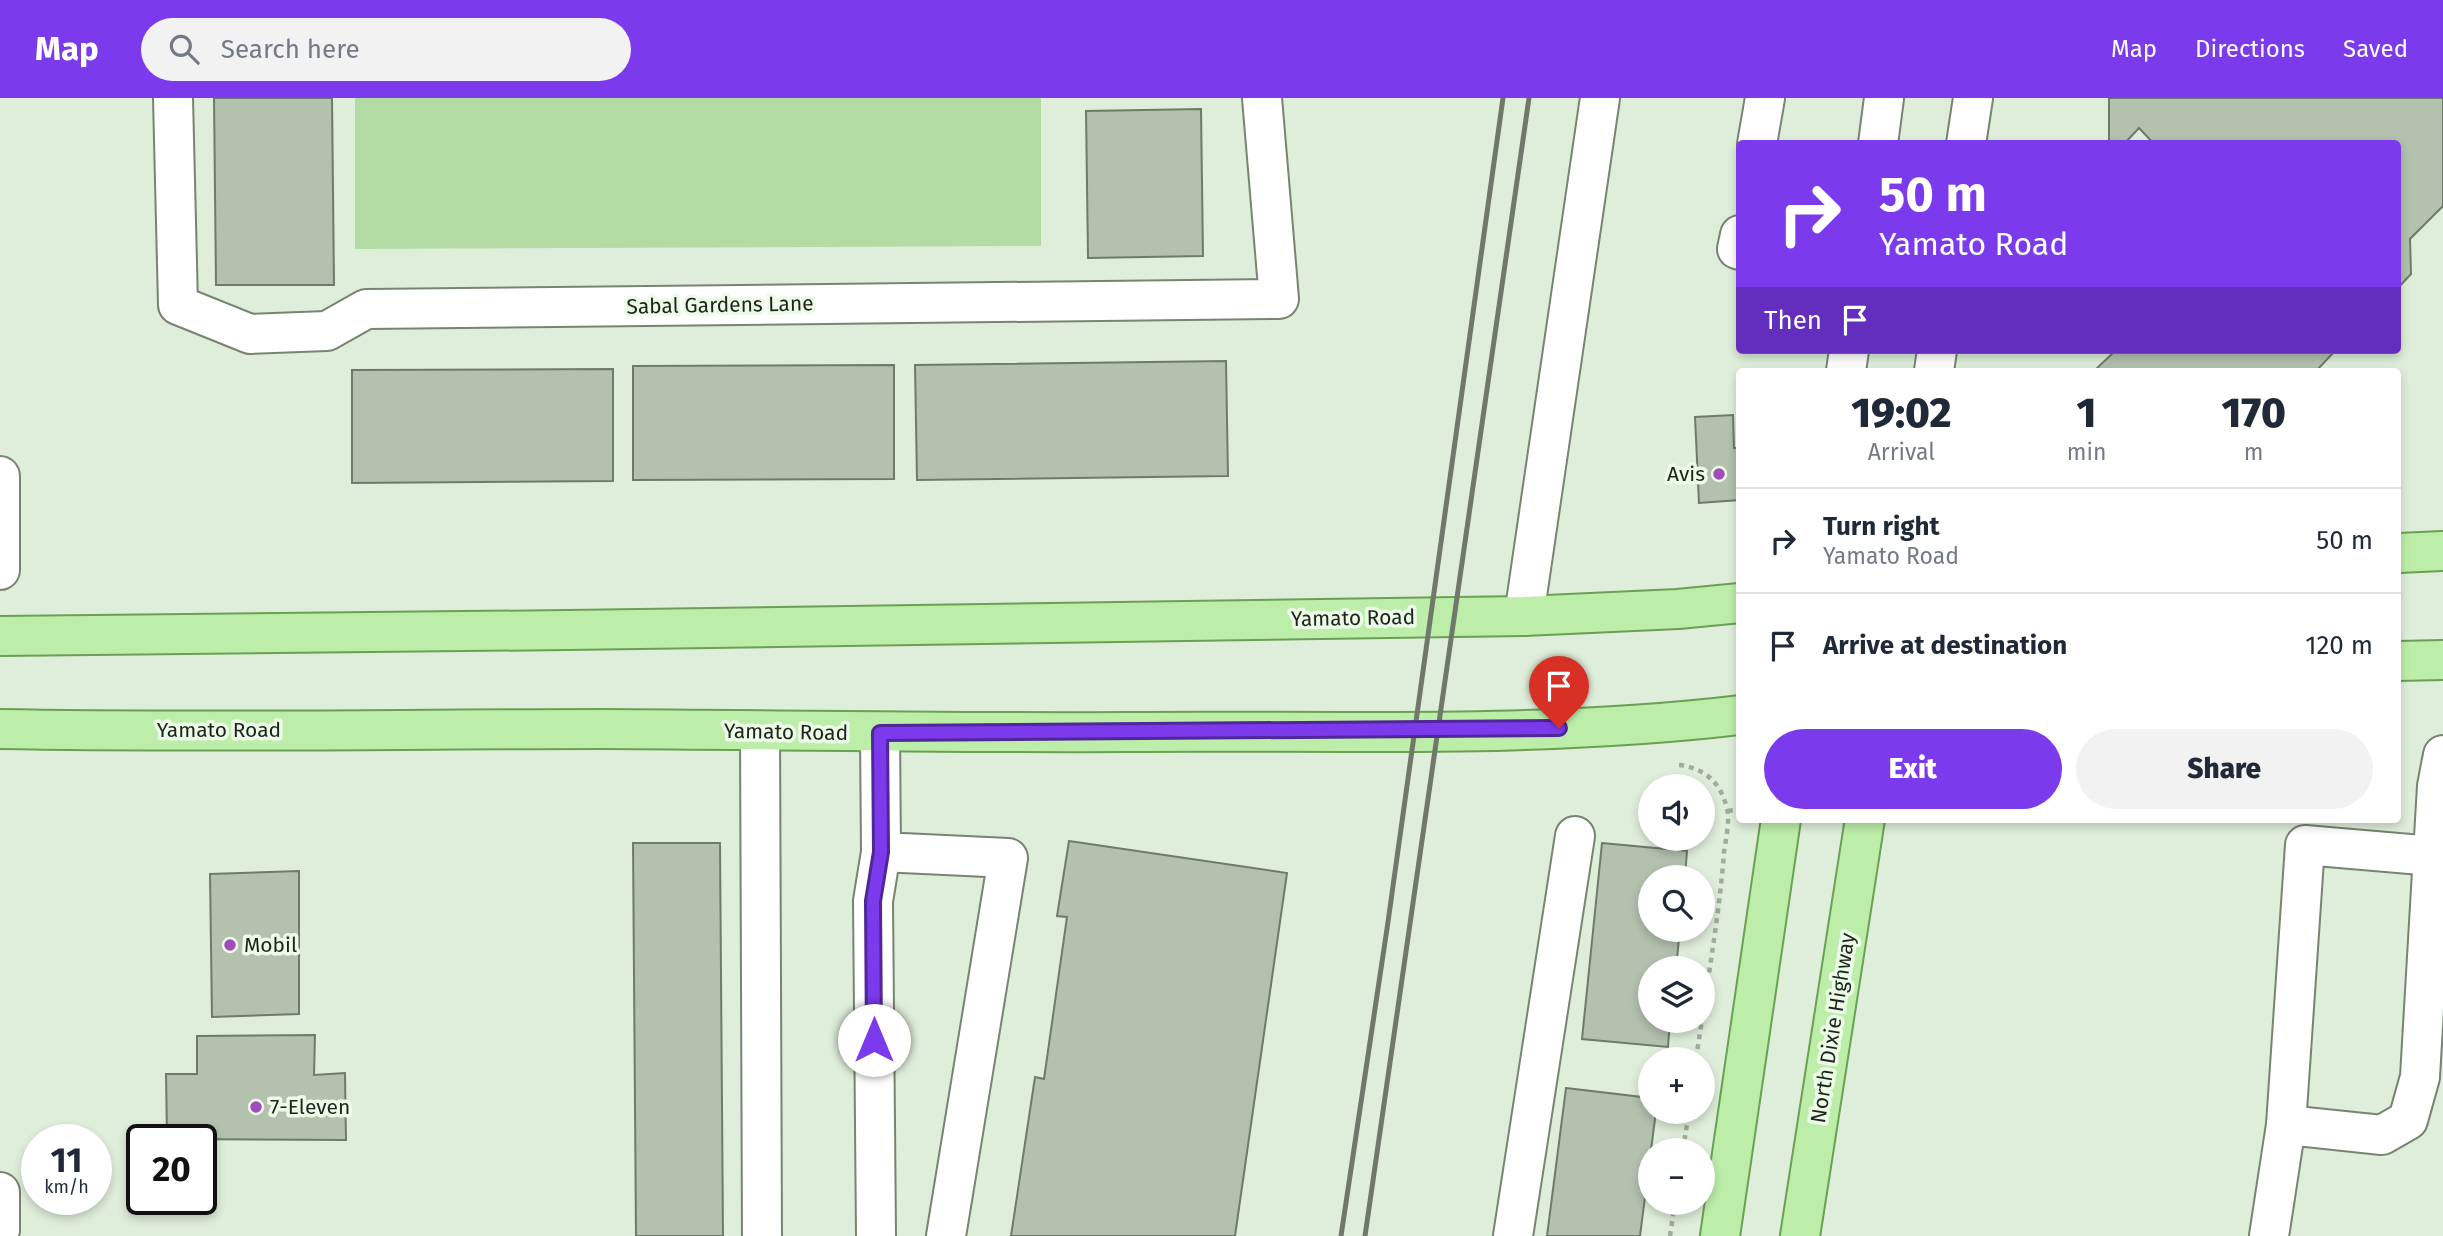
<!DOCTYPE html>
<meta charset="utf-8">
<style>
body{margin:0;font-family:"Fira Sans",sans-serif;background:#f2f2f3;color:#1f2937;height:100vh;display:flex;flex-direction:column;font-size:26px;white-space:nowrap}
*{box-sizing:border-box;margin:0}
p{font-size:23px;color:#747a83}
.icon{flex:none;width:38px;height:38px;fill:none;stroke:currentColor;stroke-width:2;stroke-linecap:round;stroke-linejoin:round}
.map{position:relative;flex:1;overflow:hidden}
.panel{position:absolute;left:1736px;top:270px;width:665px;height:455px;display:flex;flex-direction:column;background:#fff;border-radius:7px;box-shadow:0 4px 10px #0003}
.panel>*{flex:none}
.hud{position:absolute;left:1736px;top:42px;width:665px;height:214px;border-radius:7px;box-shadow:0 4px 10px #0003;background:#7c3aed;color:#fff;overflow:hidden}
.controls{position:absolute;left:1638px;top:676px;display:grid;gap:14px}
.controls a{display:grid;place-items:center;width:77px;height:77px;border-radius:50%;background:#fff;box-shadow:0 4px 10px #0003;font-size:35px}
.speed{position:absolute;left:21px;top:1026px;display:flex;gap:14px;font-size:35px;font-weight:700;text-align:center}
.speed>*{display:grid;place-content:center;width:91px;height:91px;border-radius:50%;background:#fff;box-shadow:0 4px 10px #0003;line-height:1}
.speed small{font-size:18px;font-weight:400}
.speed .limit{border:4px solid #111;border-radius:10px;background:#fff;color:#111}
.pin{position:absolute;display:grid;place-items:center;width:60px;height:60px;color:#fff;margin:-72px -30px;border-radius:50% 50% 50% 0;rotate:-45deg;box-shadow:0 0 7px #0007}
.pin .icon{rotate:45deg}
.me{position:absolute;width:77px;margin:-38px;rotate:0deg;stroke-linejoin:round;filter:drop-shadow(0 0 5px #0008)}
.turn{display:flex;align-items:center;gap:24px;height:147px;padding:0 28px;font-size:32px}
.turn .icon{width:91px;height:91px;stroke-width:2.5}
.turn b{display:block;font-size:49px;line-height:60px}
.then{display:flex;align-items:center;height:66px;padding:0 28px;background:#0003;gap:14px;font-size:26px}
.eta{display:flex;justify-content:space-evenly;align-items:center;height:119px;text-align:center}
.eta b{font-size:42px;font-weight:800;line-height:49px}
.cta{display:flex;gap:14px;margin-top:auto;padding:14px 28px}
.cta a{flex:1;height:80px;border-radius:42px;background:#7c3aed;color:#fff;font-size:28px;font-weight:800;line-height:80px;text-align:center}
.cta a+a{background:#f2f2f3;color:#1f2937}
ul{padding:0;list-style:none}
li{display:flex;align-items:center;gap:21px;height:105px;padding:0 28px;border-top:2px solid #e0e1e3}
li div{flex:1}
li b{display:block;font-size:26px}
li em{font-style:normal}
header{display:flex;align-items:center;gap:42px;box-sizing:border-box;height:98px;padding:0 35px;background:#7c3aed;color:#fff}
header strong{font-size:33px}
nav{display:flex;gap:38px;margin-inline-start:auto;font-size:24px}
.search{width:490px;height:63px;background:#f2f2f3;display:flex;align-items:center;gap:18px;box-sizing:border-box;padding:0 24px;border-radius:38px;color:#747a83;font-size:26px}
.map>svg:first-child{display:block}
.green{fill:#b2dca3}
.building{fill:#b3c1ae;stroke:#6e7b6a;stroke-width:2}
.lines{fill:none;stroke-linecap:round;stroke-linejoin:round}
.minor-casing{stroke:#778472;stroke-width:42}
.major-casing{stroke:#69a053;stroke-width:42}
.path{stroke:#9fab9b;stroke-width:4.5;stroke-dasharray:5 5;stroke-linecap:butt}
.minor{stroke:#fff;stroke-width:38}
.major{stroke:#bdeea9;stroke-width:38}
.rail{stroke:#6f786b;stroke-width:5}
.route-casing{stroke:#51269a;stroke-width:18}
.route{stroke:#7c3aed;stroke-width:12}
.poi-dot{fill:#a14cbb;stroke:#ecfbe7;stroke-width:2.5}
.labels{text-anchor:middle;dominant-baseline:central;stroke-width:7;stroke-linejoin:round;paint-order:stroke}
.street-label{font-size:21px;fill:#1e241c;stroke:#ecfbe7}
.poi-label{font-size:21px;fill:#1e241c;stroke:#ecfbe7;text-anchor:start}
</style>
<header>
<strong>Map</strong>
<div class="search"><svg class="icon" aria-label="search" viewBox="0 0 24 24"><circle cx="10" cy="10" r="6"/><path d="M15 15l6 6"/></svg>Search here</div>
<nav><a>Map</a><a>Directions</a><a>Saved</a></nav>
</header>
<div class="map">
<svg width="2443" height="1138" viewBox="0 0 2443 1138">
<rect width="100%" height="100%" fill="#dfeeda"/>
<path class="green" d="M 355,0 L 1041,0 L 1041,148 L 355,151 Z"/>
<g class="building">
<path d="M 214,0 L 332,0 L 334,187 L 216,187 Z"/>
<path d="M 2109,0 L 2443,0 L 2443,108 L 2410,141 L 2411,176 L 2398,190 L 2398,46 L 2154,46 L 2139,30 L 2124,46 L 2109,46 Z"/>
<path d="M 1201,11 L 1203,158 L 1088,160 L 1086,13 Z"/>
<path d="M 2116,252 L 2336,252 L 2317,272 L 2094,273 Z"/>
<path d="M 1226,263 L 1228,378 L 917,382 L 915,267 Z"/>
<path d="M 894,267 L 894,381 L 633,382 L 633,268 Z"/>
<path d="M 613,271 L 613,383 L 352,385 L 352,272 Z"/>
<path d="M 1733,317 L 1734,350 L 1740,350 L 1740,402 L 1699,405 L 1695,319 Z"/>
<path d="M 1069,743 L 1287,775 L 1235,1138 L 1011,1138 L 1035,979 L 1044,981 L 1067,819 L 1057,818 Z"/>
<path d="M 633,745 L 720,745 L 723,1138 L 636,1138 Z"/>
<path d="M 1602,745 L 1687,753 L 1685,779 L 1650,779 L 1650,831 L 1680,831 L 1676,870 L 1650,870 L 1650,922 L 1670,922 L 1668,949 L 1582,941 Z"/>
<path d="M 299,773 L 299,916 L 212,919 L 210,776 Z"/>
<path d="M 315,937 L 314,977 L 345,975 L 346,1042 L 167,1041 L 166,976 L 197,976 L 197,938 Z"/>
<path d="M 1566,990 L 1650,1000 L 1650,1013 L 1656,1013 L 1640,1138 L 1547,1138 Z"/>
</g>
<g class="lines">
<defs>
<g id="minor">
<path d="M 173,0 L 178,207 L 250,236 L 327,233 L 366,211 L 1279,201 L 1262,0"/>
<path d="M 1757,46 L 1765,0"/>
<path d="M 1878,46 L 1884,0"/>
<path d="M 1966,46 L 1973,0"/>
<path d="M 1740,137 L 1737,151 L 1740,152"/>
<path d="M 1846,273 L 1849,252"/>
<path d="M 1934,273 L 1937,252"/>
<path d="M 0,378 L 0,472"/>
<path d="M 1524,518 L 1600,0"/>
<path d="M 760,634 L 762,1138"/>
<path d="M 881,754 L 1008,760 L 946,1138"/>
<path d="M 2286,1027 L 2382,1037 L 2408,1022 L 2420,979 L 2437,688 L 2443,657"/>
<path d="M 0,1094 L 0,1132"/>
<path d="M 876,1138 L 873,803 L 881,754 L 880,635"/>
<path d="M 1513,1138 L 1575,738"/>
<path d="M 2269,1138 L 2286,1027 L 2305,747 L 2433,758"/>
</g>
<g id="major">
<path d="M 2398,455 L 2443,453"/>
<path d="M 0,538 L 568,532 L 1524,518 L 1678,511 L 1740,505"/>
<path d="M 2398,563 L 2443,562"/>
<path d="M 0,631 C 201,635 402,631 603,631 C 778,632 953,635 1128,634 C 1330,632 1539,641 1740,617"/>
<path d="M 1720,1138 L 1781,721"/>
<path d="M 1800,1138 L 1865,721"/>
</g>
</defs>
<use href="#minor" class="minor-casing"/>
<use href="#major" class="major-casing"/>
<g class="path">
<path d="M 1679,667 C 1704,670 1721,684 1727,711 C 1730,723 1726,740 1724,754 C 1720,808 1711,861 1703,915"/>
<path d="M 1728,713 L 1740,711"/>
<path d="M 1696,961 L 1702,922"/>
<path d="M 1683,1052 L 1689,1013"/>
<path d="M 1670,1138 L 1675,1104"/>
</g>
<use href="#minor" class="minor"/>
<use href="#major" class="major"/>
<g class="rail">
<path d="M 1341,1138 L 1388,824 L 1503,0"/>
<path d="M 1365,1138 L 1529,0"/>
</g>
</g>
<g class="lines">
<defs>
<path id="route" d="M 874,942 L 873,803 L 881,754 L 880,635 L 1559,630"/>
</defs>
<use href="#route" class="route-casing"/>
<use href="#route" class="route"/>
</g>
<g class="poi-dot">
<circle cx="1719" cy="376" r="7"/>
<circle cx="230" cy="847" r="7"/>
<circle cx="256" cy="1009" r="7"/>
</g>
<g class="labels">
<g class="street-label">
<text transform="translate(720 207) rotate(-1)">Sabal Gardens Lane</text>
<text transform="translate(1353 520) rotate(-1)">Yamato Road</text>
<text x="219" y="632">Yamato Road</text>
<text transform="translate(786 634) rotate(1)">Yamato Road</text>
<text transform="translate(1833 930) rotate(-81)">North Dixie Highway</text>
</g>
<g class="poi-label">
<text x="1705" y="376" text-anchor="end">Avis</text>
<text x="244" y="847">Mobil</text>
<text x="270" y="1009">7-Eleven</text>
</g>
</g>
</svg>
<div class="controls">
<a><svg class="icon" aria-label="sound" viewBox="0 0 24 24"><path d="M4 9h4l5-4v14l-5-4H4zM17 9q2 3 0 6"/></svg></a>
<a><svg class="icon" aria-label="search" viewBox="0 0 24 24"><circle cx="10" cy="10" r="6"/><path d="M15 15l6 6"/></svg></a>
<a><svg class="icon" aria-label="layers" viewBox="0 0 24 24"><path d="M12 4l9 5-9 5-9-5zM3 14l9 5 9-5"/></svg></a>
<a>+</a>
<a>−</a>
</div>
<div class="speed"><div>11<small>km/h</small></div><div class="limit">20</div></div>
<div class="pin" style="left:1559px;top:630px;background:#d93025"><svg class="icon" aria-label="arrive" viewBox="0 0 24 24"><path d="M6 21V4h12l-3 4 3 4H6"/></svg></div>
<svg class="me" style="left:874px;top:942px" viewBox="-20 -20 40 40"><circle r="19" fill="#fff"/><path d="M0-13L10 11 0 6-10 11z" fill="#7c3aed"/></svg>
<div class="hud">
<div class="turn"><svg class="icon" aria-label="right" viewBox="0 0 24 24"><path d="M7 20v-9h11M14 6l5 5-5 5"/></svg><div><b>50 m</b>Yamato Road</div></div>
<div class="then">Then<svg class="icon" aria-label="arrive" viewBox="0 0 24 24"><path d="M6 21V4h12l-3 4 3 4H6"/></svg></div>
</div>
<section class="panel">
<div class="eta">
<div><b>19:02</b><p>Arrival</p></div>
<div><b>1</b><p>min</p></div>
<div><b>170</b><p>m</p></div>
</div>
<ul>
<li><svg class="icon" aria-label="right" viewBox="0 0 24 24"><path d="M7 20v-9h11M14 6l5 5-5 5"/></svg><div><b>Turn right</b><p>Yamato Road</p></div><em>50 m</em></li>
<li><svg class="icon" aria-label="arrive" viewBox="0 0 24 24"><path d="M6 21V4h12l-3 4 3 4H6"/></svg><div><b>Arrive at destination</b></div><em>120 m</em></li>
</ul>
<div class="cta"><a>Exit</a><a>Share</a></div>
</section>
</div>
